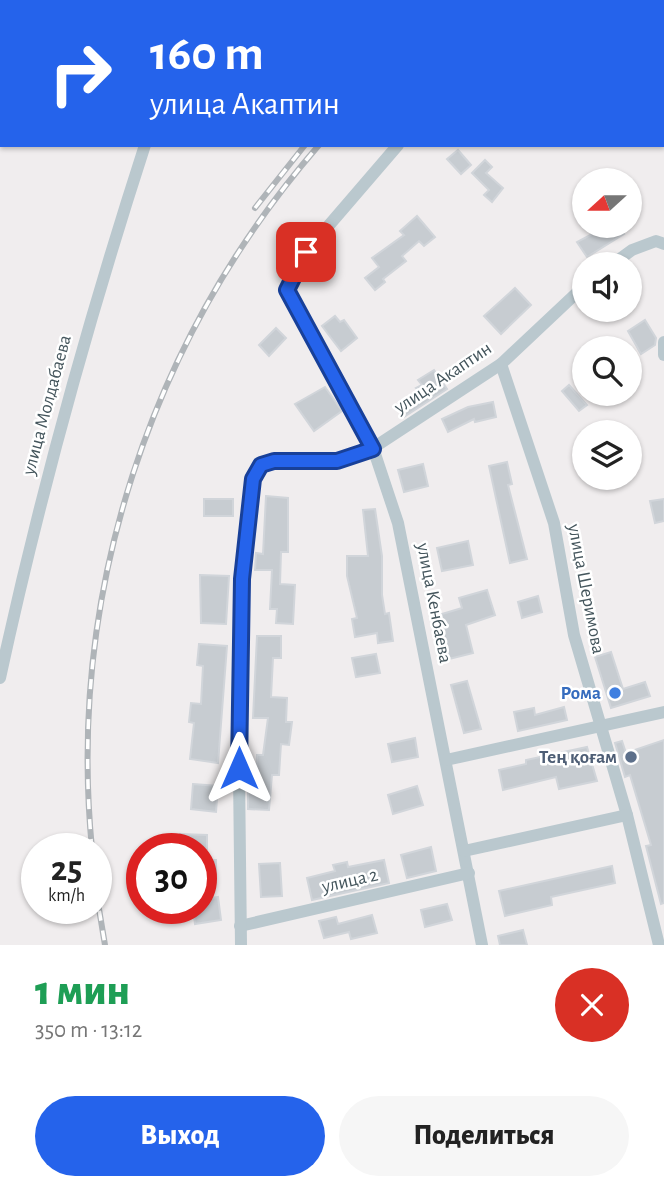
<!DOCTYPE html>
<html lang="ru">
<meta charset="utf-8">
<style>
body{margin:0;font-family:"Alegreya Sans",sans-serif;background:#f6f6f6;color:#222;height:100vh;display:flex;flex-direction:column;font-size:26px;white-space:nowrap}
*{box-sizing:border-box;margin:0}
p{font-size:23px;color:#767676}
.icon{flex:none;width:38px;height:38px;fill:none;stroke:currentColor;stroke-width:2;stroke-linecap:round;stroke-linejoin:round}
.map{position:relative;height:945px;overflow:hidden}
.details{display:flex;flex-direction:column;background:#fff;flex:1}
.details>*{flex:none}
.guide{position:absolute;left:0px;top:0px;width:665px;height:147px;box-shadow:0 2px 5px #0004;background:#2563eb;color:#fff;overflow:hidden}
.needle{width:46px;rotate:249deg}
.buttons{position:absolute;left:572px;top:168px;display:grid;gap:14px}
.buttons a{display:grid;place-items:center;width:70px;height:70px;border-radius:50%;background:#fff;box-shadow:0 2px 5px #0004;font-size:35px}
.speed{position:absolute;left:21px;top:833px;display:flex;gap:14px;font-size:35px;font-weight:700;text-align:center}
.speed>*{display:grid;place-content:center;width:91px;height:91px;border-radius:50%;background:#fff;box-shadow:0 2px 5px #0004;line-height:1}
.speed small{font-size:18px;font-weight:400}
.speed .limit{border:10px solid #d22;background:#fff;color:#111}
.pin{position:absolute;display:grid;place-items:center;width:60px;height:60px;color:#fff;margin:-30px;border-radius:14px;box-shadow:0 4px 10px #0006}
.me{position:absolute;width:77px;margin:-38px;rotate:0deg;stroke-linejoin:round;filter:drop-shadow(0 0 5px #0008)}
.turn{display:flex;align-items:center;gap:24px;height:147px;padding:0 35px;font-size:32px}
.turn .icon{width:91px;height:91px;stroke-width:2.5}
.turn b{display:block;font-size:49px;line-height:60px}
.round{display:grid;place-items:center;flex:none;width:74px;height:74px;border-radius:37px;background:#f6f6f6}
.summary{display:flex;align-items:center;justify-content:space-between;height:119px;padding:0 35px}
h1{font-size:42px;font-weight:800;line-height:52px;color:#1e9e55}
.primary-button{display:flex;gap:14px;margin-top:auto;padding:14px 35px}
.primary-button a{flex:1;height:80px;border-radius:42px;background:#2563eb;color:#fff;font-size:28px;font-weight:800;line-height:80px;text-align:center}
.primary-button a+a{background:#f6f6f6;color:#222}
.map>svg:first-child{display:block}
.building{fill:#c7ccd1;stroke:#d1d5da;stroke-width:2}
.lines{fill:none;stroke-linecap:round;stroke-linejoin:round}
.minor{stroke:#bac8ce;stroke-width:12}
.rail-casing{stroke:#afb4b8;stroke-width:6}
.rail{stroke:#fff;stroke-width:3.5;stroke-dasharray:10;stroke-linecap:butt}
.route-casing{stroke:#184099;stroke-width:18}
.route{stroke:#2563eb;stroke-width:12}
.shop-dot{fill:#3f7fe0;stroke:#fff;stroke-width:2.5}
.service-dot{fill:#5c6f8a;stroke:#fff;stroke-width:2.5}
.labels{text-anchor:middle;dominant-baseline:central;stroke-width:5;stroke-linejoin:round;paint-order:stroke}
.street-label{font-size:19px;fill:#44555c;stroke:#fff}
.shop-label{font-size:19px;font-weight:bold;fill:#366cbe;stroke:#fff;text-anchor:end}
.service-label{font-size:19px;font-weight:bold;fill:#4e5e75;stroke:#fff;text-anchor:end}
</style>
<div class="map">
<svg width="664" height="945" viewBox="0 0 664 945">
<rect width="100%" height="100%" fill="#f0edee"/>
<g class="building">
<path d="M 458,150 L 471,165 L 461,174 L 447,159 Z"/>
<path d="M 485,160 L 492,167 L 486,173 L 503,188 L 492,202 L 484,195 L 489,190 L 472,173 Z"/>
<path d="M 417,216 L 435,237 L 424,246 L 419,241 L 402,256 L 406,261 L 383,279 L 385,282 L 375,290 L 365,278 L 379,267 L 372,258 L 404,235 L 400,231 Z"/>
<path d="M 607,226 L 619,226 L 624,234 L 587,257 L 577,242 Z"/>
<path d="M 515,288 L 531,305 L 501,334 L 484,316 Z"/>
<path d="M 335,316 L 340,322 L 344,320 L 357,338 L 341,351 L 322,326 Z"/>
<path d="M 645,320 L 656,338 L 655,345 L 641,354 L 628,331 Z"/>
<path d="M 276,328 L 286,338 L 269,356 L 259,345 Z"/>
<path d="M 434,370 L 447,389 L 404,417 L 396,406 L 418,390 L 416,388 L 422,385 L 418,380 Z"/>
<path d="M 569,385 L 587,405 L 579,411 L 562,391 Z"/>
<path d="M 325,387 L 342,411 L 314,431 L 295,404 Z"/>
<path d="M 493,402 L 496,417 L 475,422 L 474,419 L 448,432 L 442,419 L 468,407 Z"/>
<path d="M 507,462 L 512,484 L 508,485 L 527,559 L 510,563 L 489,466 Z"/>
<path d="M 423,464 L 428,486 L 404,492 L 398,470 Z"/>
<path d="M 266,496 L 288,498 L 288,552 L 281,552 L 280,584 L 295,585 L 293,624 L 276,623 L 277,609 L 270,609 L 272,570 L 255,570 L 256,553 L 263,554 Z"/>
<rect x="204" y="499" width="29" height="17"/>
<path d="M 664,499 L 664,521 L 655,523 L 650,501 Z"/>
<path d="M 375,509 L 382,556 L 382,595 L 385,614 L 389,613 L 393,641 L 378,643 L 377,633 L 355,637 L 352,619 L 357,618 L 347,576 L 347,556 L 368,556 L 363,510 Z"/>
<path d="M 468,541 L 473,565 L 442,571 L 437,548 Z"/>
<path d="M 200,575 L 229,576 L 226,624 L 201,623 Z"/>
<path d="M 487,590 L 495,615 L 466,625 L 473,653 L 441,661 L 432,617 L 462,608 L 459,598 Z"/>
<path d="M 538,596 L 542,612 L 522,618 L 518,602 Z"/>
<path d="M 257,636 L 281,636 L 281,658 L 273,658 L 271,697 L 287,698 L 286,722 L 292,722 L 289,745 L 281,744 L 279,775 L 272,775 L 269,810 L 248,809 L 248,785 L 256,786 L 257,755 L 263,755 L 268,718 L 253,718 Z"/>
<path d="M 199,644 L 227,646 L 218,763 L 190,759 L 194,723 L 189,722 L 191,703 L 201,704 L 203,666 L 197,665 Z"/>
<path d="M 611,652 L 623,689 L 645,682 L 650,696 L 611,708 L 595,657 Z"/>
<path d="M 376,654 L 380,673 L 356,677 L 352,658 Z"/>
<path d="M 467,681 L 481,729 L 464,733 L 451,685 Z"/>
<path d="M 564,707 L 567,720 L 518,731 L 514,712 L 534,708 L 535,715 Z"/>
<path d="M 415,738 L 418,757 L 392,762 L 388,744 Z"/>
<path d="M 664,740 L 664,903 L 661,904 L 646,846 L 651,845 L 630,775 L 625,777 L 615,743 L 622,741 L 626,753 Z"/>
<path d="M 587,747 L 597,781 L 559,789 L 556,777 L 503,790 L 499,770 L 526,764 L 526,760 Z"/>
<path d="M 193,784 L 218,786 L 216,812 L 191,809 Z"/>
<path d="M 417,786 L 423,805 L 393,814 L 388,795 Z"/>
<path d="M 180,834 L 207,835 L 207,849 L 180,849 Z"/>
<path d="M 431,847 L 436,871 L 407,878 L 401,855 Z"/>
<rect x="201" y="860" width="15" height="19"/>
<path d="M 384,860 L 389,883 L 312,900 L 307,878 L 335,871 L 333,865 L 347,862 L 348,867 Z"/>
<path d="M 280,863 L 282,896 L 261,897 L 259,864 Z"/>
<path d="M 612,866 L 615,883 L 551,897 L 552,905 L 505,916 L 499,891 Z"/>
<path d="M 218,897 L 221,920 L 195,924 L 193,908 L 201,908 L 201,900 Z"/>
<path d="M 447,904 L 452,920 L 425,927 L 421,910 Z"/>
<path d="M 372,915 L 377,933 L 351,939 L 349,932 L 324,938 L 319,921 L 336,917 L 338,924 Z"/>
<path d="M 523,930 L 527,945 L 500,945 L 498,936 Z"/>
</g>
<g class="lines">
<g class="minor">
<path d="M 191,2 L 191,0"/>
<path d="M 565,2 L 567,0"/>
<path d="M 398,145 L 306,252 L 287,290 L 373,448 L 398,523 L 482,945"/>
<path d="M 613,264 L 632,250 L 656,241 L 664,244"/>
<path d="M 664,342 L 664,355"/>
<path d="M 501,364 L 554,523 L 574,635 L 627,815 L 659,945"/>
<path d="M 0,678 C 39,498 88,321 145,145"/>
<path d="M 446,760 L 664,712"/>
<path d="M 464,851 L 627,815"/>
<path d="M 240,926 L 469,873"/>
<path d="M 241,945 L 238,689 L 242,579 L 252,479 L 261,465 L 274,461 L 337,461 L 373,448 L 501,364 L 584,286"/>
</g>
<defs>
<g id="rail">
<path d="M 457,2 L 460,0"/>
<path d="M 473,2 L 475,0"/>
<path d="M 255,208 L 305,145"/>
<path d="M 92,849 C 67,592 151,339 319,145"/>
<path d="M 96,891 L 105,945"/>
</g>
</defs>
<use href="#rail" class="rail-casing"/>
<use href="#rail" class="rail"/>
</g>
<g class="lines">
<defs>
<path id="route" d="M 239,768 L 242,579 L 253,479 L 261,465 L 274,461 L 337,461 L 373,449 L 287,290 L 306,252"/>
</defs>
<use href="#route" class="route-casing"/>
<use href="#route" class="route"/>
</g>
<circle class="shop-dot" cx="615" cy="693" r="7"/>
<circle class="service-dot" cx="631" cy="757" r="7"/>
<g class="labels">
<g class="street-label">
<text transform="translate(443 378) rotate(-34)">улица Акаптин</text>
<text transform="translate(47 405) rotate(-75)">улица Молдабаева</text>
<text transform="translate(586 589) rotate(79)">улица Шеримова</text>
<text transform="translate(434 603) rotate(79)">улица Кенбаева</text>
<text transform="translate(350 881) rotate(-13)">улица 2</text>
</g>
<g class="shop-label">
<text x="601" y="693">Рома</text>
</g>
<g class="service-label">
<text x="617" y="757">Тең қоғам</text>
</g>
</g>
</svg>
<div class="buttons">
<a><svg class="needle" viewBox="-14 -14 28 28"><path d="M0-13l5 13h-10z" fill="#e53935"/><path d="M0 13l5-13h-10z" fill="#767676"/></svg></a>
<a><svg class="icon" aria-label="sound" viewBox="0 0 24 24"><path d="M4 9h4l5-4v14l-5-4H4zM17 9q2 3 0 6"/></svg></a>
<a><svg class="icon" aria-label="search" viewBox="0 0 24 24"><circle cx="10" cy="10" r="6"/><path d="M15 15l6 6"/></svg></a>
<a><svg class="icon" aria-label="layers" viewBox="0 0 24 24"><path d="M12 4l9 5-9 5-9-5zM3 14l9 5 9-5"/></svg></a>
</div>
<div class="speed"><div>25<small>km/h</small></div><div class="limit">30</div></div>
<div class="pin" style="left:306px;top:252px;background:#d93025"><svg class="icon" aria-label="arrive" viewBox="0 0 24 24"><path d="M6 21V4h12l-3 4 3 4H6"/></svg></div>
<svg class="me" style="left:239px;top:768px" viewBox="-20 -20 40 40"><path d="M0-17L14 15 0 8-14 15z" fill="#2563eb" stroke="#fff" stroke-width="4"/></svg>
<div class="guide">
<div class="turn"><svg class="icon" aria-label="right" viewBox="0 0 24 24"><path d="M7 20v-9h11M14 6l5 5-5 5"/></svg><div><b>160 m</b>улица Акаптин</div></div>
</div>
</div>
<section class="details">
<div class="summary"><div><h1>1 мин</h1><p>350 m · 13:12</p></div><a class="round" style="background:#d93025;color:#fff"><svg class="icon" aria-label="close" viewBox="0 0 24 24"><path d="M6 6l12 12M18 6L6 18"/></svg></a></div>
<div class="primary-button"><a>Выход</a><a>Поделиться</a></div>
</section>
